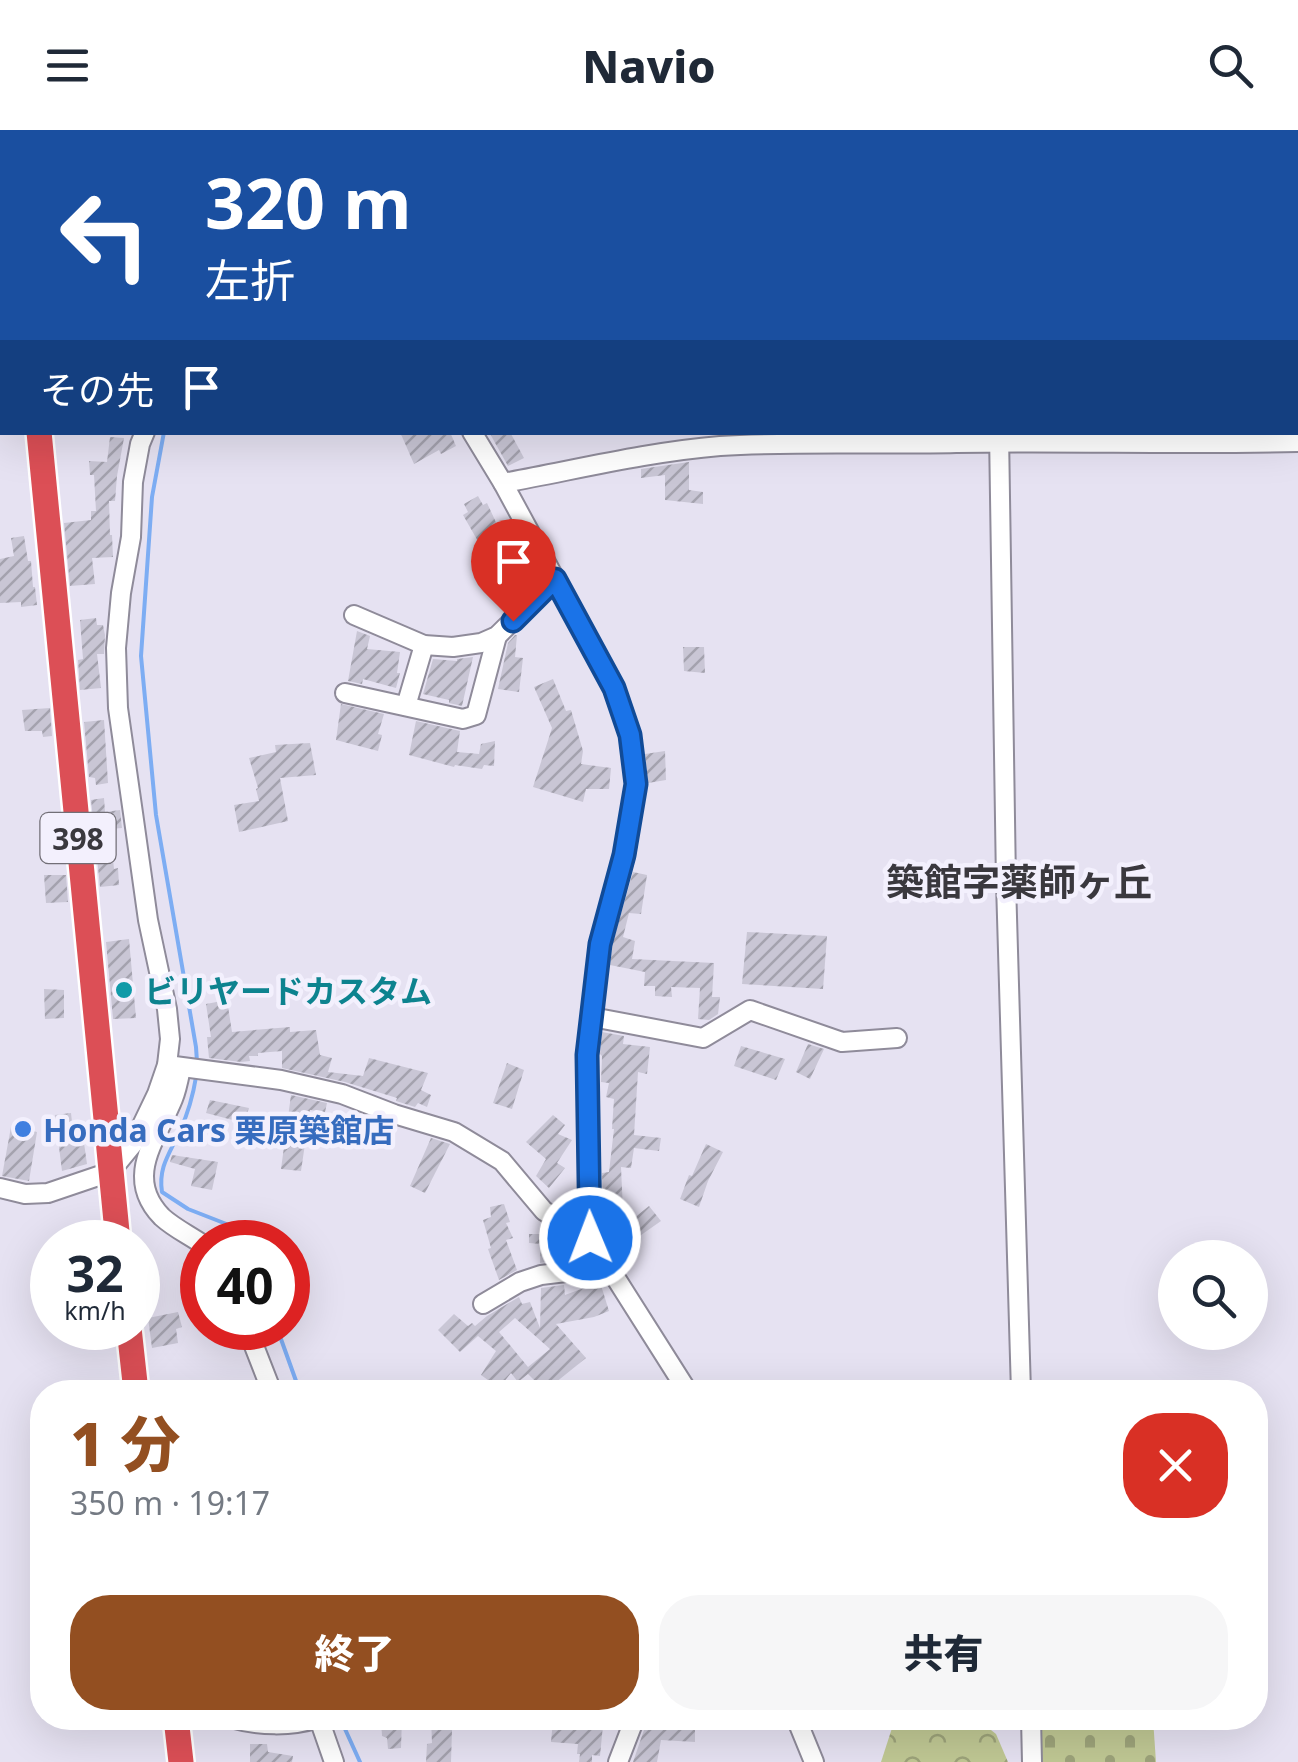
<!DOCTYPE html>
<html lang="ja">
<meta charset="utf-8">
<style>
body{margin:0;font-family:"Noto Sans","Noto Sans JP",sans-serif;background:#f6f6f7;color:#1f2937;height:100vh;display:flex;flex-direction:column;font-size:38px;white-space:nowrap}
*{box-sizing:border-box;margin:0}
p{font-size:32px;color:#747a83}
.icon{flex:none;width:55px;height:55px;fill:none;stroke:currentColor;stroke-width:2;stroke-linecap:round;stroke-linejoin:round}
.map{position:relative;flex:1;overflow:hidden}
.details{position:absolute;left:30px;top:1250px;width:1238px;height:350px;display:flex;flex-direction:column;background:#fff;border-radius:40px;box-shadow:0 10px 40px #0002}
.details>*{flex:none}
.top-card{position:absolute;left:0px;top:0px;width:1300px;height:305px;box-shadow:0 10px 40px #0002;background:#1a4fa0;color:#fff;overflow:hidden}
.fabs{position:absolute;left:1158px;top:1110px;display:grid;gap:20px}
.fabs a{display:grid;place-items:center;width:110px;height:110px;border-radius:50%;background:#fff;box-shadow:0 10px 40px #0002;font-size:50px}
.speed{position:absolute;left:30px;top:1090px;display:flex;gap:20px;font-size:50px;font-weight:700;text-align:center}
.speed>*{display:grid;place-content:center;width:130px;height:130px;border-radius:50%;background:#fff;box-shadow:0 10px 40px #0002;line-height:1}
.speed small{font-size:25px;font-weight:400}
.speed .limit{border:15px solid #d22;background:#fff;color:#111}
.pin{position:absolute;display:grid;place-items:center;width:85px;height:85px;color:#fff;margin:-102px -42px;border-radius:50% 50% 50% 0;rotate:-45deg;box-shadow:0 0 10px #0007}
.pin .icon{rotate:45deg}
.me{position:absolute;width:110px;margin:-55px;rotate:359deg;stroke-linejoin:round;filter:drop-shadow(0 0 8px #0008)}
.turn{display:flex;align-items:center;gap:35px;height:210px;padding:0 40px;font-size:45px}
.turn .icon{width:130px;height:130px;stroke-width:2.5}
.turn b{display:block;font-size:70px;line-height:85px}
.then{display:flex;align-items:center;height:95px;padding:0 40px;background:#0003;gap:20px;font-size:38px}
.round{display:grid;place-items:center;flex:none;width:105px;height:105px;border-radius:40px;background:#f6f6f7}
.summary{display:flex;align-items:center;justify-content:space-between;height:170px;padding:0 40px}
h1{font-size:60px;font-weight:800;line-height:75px;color:#934f21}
.cta{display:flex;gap:20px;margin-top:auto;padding:20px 40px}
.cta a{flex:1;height:115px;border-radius:40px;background:#934f21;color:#fff;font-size:40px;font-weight:800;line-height:115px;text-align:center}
.cta a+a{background:#f6f6f7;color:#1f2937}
header{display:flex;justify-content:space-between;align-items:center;height:130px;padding:0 40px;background:#fff;font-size:45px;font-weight:800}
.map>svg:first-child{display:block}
.forest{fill:url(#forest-crowns)}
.cemetery{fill:url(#cemetery-stones)}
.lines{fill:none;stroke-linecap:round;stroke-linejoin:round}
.stream{stroke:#7dadf3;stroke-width:4}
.building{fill:url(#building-hatch);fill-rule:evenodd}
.minor-casing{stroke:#8f8b9a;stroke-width:22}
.highway-casing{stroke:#fff;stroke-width:30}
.minor{stroke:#fff;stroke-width:18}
.highway{stroke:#dc4f56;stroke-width:25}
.route-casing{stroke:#114b97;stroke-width:25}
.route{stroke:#1a73e8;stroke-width:18}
.culture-dot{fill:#0f9aa8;stroke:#f3f0fd;stroke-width:4}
.shop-dot{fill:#3f7fe0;stroke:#f3f0fd;stroke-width:4}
.labels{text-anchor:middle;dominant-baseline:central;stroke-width:9;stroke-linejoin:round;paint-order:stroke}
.shield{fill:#f3f0fd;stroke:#726f77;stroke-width:2.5}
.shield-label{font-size:30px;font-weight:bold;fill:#3a383e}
.culture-label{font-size:32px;font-weight:bold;fill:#0d838f;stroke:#f3f0fd;text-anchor:start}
.shop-label{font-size:32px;font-weight:bold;fill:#366cbe;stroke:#f3f0fd;text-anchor:start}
.quarter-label{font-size:38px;font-weight:bold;fill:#3a383e;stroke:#f3f0fd}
</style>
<header><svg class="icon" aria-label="menu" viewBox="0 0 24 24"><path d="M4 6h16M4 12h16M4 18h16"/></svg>Navio<svg class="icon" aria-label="search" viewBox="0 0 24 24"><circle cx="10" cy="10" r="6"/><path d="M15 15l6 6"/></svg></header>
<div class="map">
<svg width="1298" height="1632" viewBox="0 0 1298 1632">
<defs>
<pattern id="forest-crowns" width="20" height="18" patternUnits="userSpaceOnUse" patternTransform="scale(2.5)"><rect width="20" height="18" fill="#c0c894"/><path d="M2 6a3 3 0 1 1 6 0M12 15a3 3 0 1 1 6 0" fill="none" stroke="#9da37a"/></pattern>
<pattern id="cemetery-stones" width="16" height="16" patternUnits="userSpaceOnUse" patternTransform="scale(2.5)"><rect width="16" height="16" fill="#c0c894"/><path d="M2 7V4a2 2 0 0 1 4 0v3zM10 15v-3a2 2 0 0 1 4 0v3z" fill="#9da37a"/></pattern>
<pattern id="building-hatch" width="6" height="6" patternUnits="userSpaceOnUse" patternTransform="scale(2.5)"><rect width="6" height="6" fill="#c9c6d5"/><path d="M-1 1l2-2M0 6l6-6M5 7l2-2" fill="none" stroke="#a4a2ae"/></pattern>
</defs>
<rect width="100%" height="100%" fill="#e6e2f2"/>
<path class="forest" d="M 902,1588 L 976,1588 L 996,1604 L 1008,1632 L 881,1632 L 893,1595 Z"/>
<path class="cemetery" d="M 1153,1589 L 1156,1632 L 1042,1632 L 1041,1594 Z"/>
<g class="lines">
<g class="stream">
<path d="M 261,0 L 261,2"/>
<path d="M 164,302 L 152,367 L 141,526 L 156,685 L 196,917 L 197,932"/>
<path d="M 196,947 C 193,966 188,983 180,1001 C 170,1023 158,1037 162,1062 L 188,1079 L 229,1095 L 250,1112"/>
<path d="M 277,1198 L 300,1262"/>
<path d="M 340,1588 L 360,1632"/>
</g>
</g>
<g class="building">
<path d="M 400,302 L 450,302 L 456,316 L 441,324 L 439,320 L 414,334 Z"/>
<path d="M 489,302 L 510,302 L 524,328 L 508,336 Z"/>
<path d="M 110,307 L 124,308 L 117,346 L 115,371 L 109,371 L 110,405 L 112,405 L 113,427 L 92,428 L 95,454 L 70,456 L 64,393 L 91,390 L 91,381 L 96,381 L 94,345 L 90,345 L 89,331 L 107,332 Z"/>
<path d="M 689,332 L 689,360 L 703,362 L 703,374 L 665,370 L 665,345 L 641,348 L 641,339 Z"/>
<path d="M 478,366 L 483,375 L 487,373 L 501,403 L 479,413 L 463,385 L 468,382 L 464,374 Z"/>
<path d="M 24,406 L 28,431 L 31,431 L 33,457 L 35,457 L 37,475 L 21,477 L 21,472 L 0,473 L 0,429 L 14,426 L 11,408 Z"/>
<path d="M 96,488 L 97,495 L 103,495 L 105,505 L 104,524 L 97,524 L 101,558 L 80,560 L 78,530 L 83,529 L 80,490 Z"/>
<path d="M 357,501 L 370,506 L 367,519 L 400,522 L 397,543 L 400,543 L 396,558 L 363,549 L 362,554 L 348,551 Z"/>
<path d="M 515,505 L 517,505 L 515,527 L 523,528 L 519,562 L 498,559 L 508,513 Z"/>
<path d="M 683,517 L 704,517 L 705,543 L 684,541 Z"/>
<path d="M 473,527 L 462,576 L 449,573 L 449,570 L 423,564 L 433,529 L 457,531 L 457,529 Z"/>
<path d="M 553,549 L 566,581 L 571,580 L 583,621 L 581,634 L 611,638 L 609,659 L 586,659 L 583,672 L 533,657 L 552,598 L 534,557 Z"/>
<path d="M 341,574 L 384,584 L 378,604 L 382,605 L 378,621 L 336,610 Z"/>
<path d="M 50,578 L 52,606 L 43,607 L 42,601 L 25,601 L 22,580 Z"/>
<path d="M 104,590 L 108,653 L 96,655 L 95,648 L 89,647 L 84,592 Z"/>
<path d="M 416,591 L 460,601 L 457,622 L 479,624 L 481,614 L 495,611 L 494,636 L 484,635 L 482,639 L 455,635 L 454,637 L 409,625 Z"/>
<path d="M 310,613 L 316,645 L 280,648 L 288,691 L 239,702 L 234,675 L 259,671 L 256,659 L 258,658 L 249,628 L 276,622 L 275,615 Z"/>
<path d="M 665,621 L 666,650 L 648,653 L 645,624 Z"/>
<path d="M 104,668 L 105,682 L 120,680 L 122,698 L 110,699 L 114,739 L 118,738 L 119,755 L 100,757 L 91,670 Z"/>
<path d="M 633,742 L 647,745 L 641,784 L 629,783 L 623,807 L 635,811 L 632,829 L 714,833 L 712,867 L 720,867 L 718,884 L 709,890 L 698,889 L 700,858 L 671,857 L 672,867 L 655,866 L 655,856 L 644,856 L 645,842 L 610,835 L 612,815 Z"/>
<path d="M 44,745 L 66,745 L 68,772 L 46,773 Z"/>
<path d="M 747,802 L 827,806 L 823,859 L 742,854 Z"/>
<path d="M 129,809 L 136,888 L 113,889 L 106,812 Z"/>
<path d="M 44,859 L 64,860 L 64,888 L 45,889 Z"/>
<path d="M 227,870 L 232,902 L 290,897 L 290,902 L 316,900 L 320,925 L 332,928 L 328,942 L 363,946 L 369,928 L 428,943 L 421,960 L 431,965 L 427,977 L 418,973 L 415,977 L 396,971 L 397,968 L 345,952 L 282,938 L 282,921 L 258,923 L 258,926 L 249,926 L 250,931 L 241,932 L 209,928 L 207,907 L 211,907 L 206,874 Z"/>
<path d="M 602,902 L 624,906 L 623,914 L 650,917 L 647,944 L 638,942 L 634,1005 L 661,1008 L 659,1021 L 634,1018 L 631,1038 L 621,1037 L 623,1081 L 603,1082 L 602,1043 L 609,1042 L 614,999 L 612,999 L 614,969 L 606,967 L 609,953 L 601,952 L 602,926 L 600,924 Z"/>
<path d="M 808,914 L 824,919 L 810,949 L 796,942 Z"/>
<path d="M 741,916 L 785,929 L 776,950 L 734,936 Z"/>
<path d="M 507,933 L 524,940 L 512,979 L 493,973 Z"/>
<path d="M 291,965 L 327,973 L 325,982 L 310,980 L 301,1041 L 281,1039 Z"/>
<path d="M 210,970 L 249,978 L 244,993 L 206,983 Z"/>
<path d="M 71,983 L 73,1001 L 83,1006 L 87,1034 L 62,1041 L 55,985 Z"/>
<path d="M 553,985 L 565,995 L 558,1004 L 572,1010 L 557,1033 L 565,1038 L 549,1058 L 536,1046 L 546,1029 L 526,1012 Z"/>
<path d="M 11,997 L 37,1002 L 29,1051 L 2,1046 Z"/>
<path d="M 431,1008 L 450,1014 L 425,1063 L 410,1056 Z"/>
<path d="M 706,1014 L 723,1022 L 708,1051 L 699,1077 L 680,1069 L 689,1045 L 692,1046 Z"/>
<path d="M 172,1025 L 218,1032 L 212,1060 L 191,1056 L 195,1039 L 170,1032 Z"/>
<path d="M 504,1074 L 510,1092 L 506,1093 L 513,1108 L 506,1110 L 517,1140 L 499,1150 L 488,1119 L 491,1118 L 483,1090 L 491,1087 L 490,1077 Z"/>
<path d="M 649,1076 L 661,1091 L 634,1110 L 624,1096 Z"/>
<path d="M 529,1104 L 558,1104 L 565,1108 L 564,1115 L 559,1115 L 559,1130 L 540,1133 L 541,1114 L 529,1113 Z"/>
<path d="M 600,1152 L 609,1181 L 594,1187 L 556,1194 L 586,1228 L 545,1261 L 528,1244 L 518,1252 L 511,1243 L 499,1258 L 481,1245 L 496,1221 L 478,1206 L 460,1222 L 438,1200 L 454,1184 L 468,1196 L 472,1193 L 475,1196 L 487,1186 L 519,1167 L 522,1174 L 530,1172 L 540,1198 L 541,1158 L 564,1155 L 565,1165 ZM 515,1188 L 550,1219 L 528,1237 L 499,1202 Z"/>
<path d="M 178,1182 L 182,1197 L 176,1199 L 178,1213 L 152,1218 L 148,1188 Z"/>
<path d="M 381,1588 L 402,1588 L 401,1618 L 388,1619 L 387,1608 L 382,1606 Z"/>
<path d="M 431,1588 L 458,1588 L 458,1600 L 452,1600 L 451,1632 L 426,1632 L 427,1614 L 432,1613 Z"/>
<path d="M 568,1589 L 568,1592 L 603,1595 L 600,1626 L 592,1625 L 592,1632 L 579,1632 L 580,1624 L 577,1624 L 578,1614 L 551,1612 L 553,1590 Z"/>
<path d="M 645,1597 L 695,1600 L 695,1612 L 661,1610 L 657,1632 L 633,1632 Z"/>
<path d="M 250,1614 L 267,1614 L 268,1622 L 293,1626 L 292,1632 L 250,1632 Z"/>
</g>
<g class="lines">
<defs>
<g id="minor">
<path d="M 203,0 L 204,2"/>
<path d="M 358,0 L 359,2"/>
<path d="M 717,0 L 720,2"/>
<path d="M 748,0 L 774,2"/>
<path d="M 992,0 L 992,2"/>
<path d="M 805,2 L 831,0"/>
<path d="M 472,302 L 503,353 L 614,558 L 630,605 L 636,655 L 625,725 L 600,813 L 587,925 L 591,1109 L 688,1262"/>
<path d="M 999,302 L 1006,753 L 1021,1262"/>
<path d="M 503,353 C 575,340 647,322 720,316 C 799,311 877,315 956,313 C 1070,311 1184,315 1298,312"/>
<path d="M 354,485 L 424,515 L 453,517 L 481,513 L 497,506 L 555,449"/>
<path d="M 345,563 L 463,589 L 476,585 L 497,506"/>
<path d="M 406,576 L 424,515"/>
<path d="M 592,887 L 703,908 L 750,880 L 842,912 L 897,908"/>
<path d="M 167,935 L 281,950 L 342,964 L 394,984 L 454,1002 L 502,1031 L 544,1081 L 591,1109"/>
<path d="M 181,938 C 179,948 177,959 173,969 C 157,1009 123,1047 162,1087 C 174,1098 189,1105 202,1114"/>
<path d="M 0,1058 L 25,1064 L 48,1063 L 110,1042 L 133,1014 L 157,964 L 167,935 L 170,909 L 167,879 L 148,790 L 133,683 L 118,578 L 116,518 L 121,463 L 131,407 L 133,352 L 140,314 L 145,302"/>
<path d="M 483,1174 L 520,1152 L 541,1145 L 608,1137"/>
<path d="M 247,1198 L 272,1262"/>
<path d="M 230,1588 C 259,1596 291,1597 318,1588"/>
<path d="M 796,1588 L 814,1632"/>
<path d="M 1031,1588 L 1032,1632"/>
<path d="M 319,1589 L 334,1632"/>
<path d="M 618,1632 L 635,1588"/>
</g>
<g id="highway">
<path d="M 8,0 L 9,2"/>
<path d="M 39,302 L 118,1112"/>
<path d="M 129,1198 L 136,1262"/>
<path d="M 176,1588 L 181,1632"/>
</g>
</defs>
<use href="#minor" class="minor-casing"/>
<use href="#highway" class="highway-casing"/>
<use href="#minor" class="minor"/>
<use href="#highway" class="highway"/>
</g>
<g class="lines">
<defs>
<path id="route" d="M 513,491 L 555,449 L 614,558 L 630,605 L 636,654 L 624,725 L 600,814 L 587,925 L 590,1108"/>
</defs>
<use href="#route" class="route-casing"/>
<use href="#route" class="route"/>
</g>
<circle class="culture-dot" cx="124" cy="860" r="10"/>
<circle class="shop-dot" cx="23" cy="999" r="10"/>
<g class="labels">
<rect class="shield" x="40.5" y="683" width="75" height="50" rx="8"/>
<g class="shield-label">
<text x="78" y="708">398</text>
</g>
<g class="culture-label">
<text x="144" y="860">ビリヤードカスタム</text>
</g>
<g class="shop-label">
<text x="43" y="999">Honda Cars 栗原築館店</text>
</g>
<g class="quarter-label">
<text x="1019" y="751">築館字薬師ヶ丘</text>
</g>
</g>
</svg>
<div class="fabs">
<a><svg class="icon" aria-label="search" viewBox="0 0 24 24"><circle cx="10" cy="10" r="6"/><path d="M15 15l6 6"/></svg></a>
</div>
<div class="speed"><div>32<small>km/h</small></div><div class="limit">40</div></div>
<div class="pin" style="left:513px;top:491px;background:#d93025"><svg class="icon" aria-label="arrive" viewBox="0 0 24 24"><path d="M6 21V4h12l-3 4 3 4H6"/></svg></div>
<svg class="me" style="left:590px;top:1108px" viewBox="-20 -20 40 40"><circle r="17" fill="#1a73e8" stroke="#fff" stroke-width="3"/><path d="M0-11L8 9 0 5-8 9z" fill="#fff"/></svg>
<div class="top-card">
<div class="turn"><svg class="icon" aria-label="left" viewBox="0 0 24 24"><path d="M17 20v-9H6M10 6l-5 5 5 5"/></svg><div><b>320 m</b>左折</div></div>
<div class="then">その先<svg class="icon" aria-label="arrive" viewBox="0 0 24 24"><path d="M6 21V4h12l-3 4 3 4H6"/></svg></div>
</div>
<section class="details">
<div class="summary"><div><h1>1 分</h1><p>350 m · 19:17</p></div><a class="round" style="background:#d93025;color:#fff"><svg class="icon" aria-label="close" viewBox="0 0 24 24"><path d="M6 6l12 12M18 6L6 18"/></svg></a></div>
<div class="cta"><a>終了</a><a>共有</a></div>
</section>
</div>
